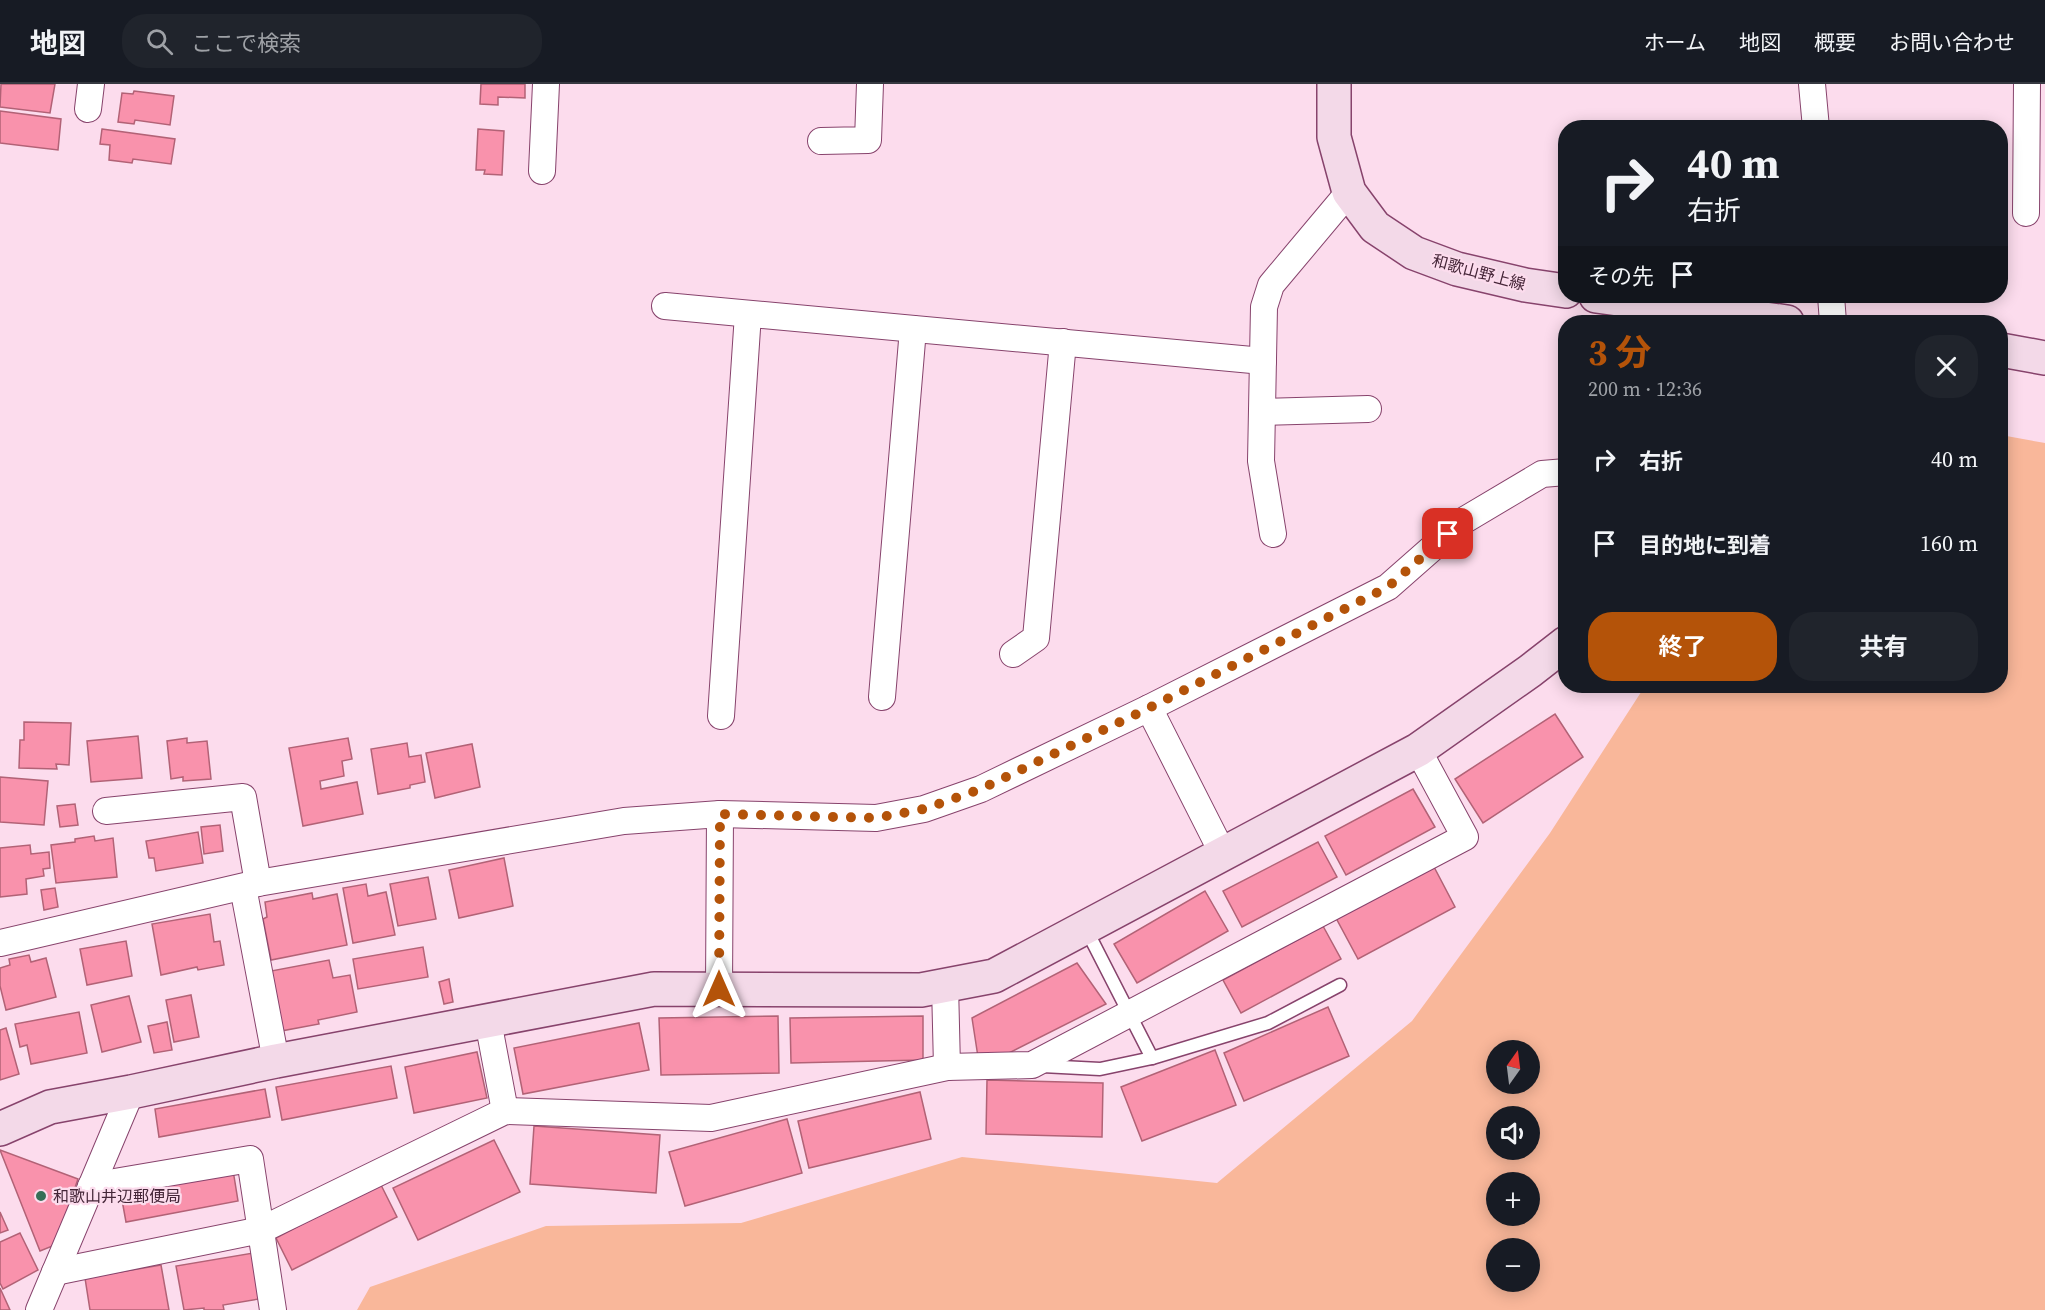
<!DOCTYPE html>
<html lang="ja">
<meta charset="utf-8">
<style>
body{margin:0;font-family:"Source Serif 4","Noto Sans JP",serif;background:#20242c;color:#f1f3f6;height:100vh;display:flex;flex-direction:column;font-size:22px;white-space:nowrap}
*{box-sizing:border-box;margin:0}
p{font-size:20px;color:#9ea1a6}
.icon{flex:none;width:33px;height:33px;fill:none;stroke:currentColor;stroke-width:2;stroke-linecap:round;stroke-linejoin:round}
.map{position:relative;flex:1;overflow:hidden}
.details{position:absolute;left:1558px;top:231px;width:450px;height:378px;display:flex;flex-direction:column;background:#171b24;border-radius:24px;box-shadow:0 3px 15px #0003}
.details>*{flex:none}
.hud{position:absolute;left:1558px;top:36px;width:450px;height:183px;border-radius:24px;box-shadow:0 3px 15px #0003;background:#171b24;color:#f1f3f6;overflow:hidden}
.needle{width:39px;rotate:14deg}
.buttons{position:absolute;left:1486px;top:956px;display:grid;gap:12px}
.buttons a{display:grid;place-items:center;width:54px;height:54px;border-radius:50%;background:#171b24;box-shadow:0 3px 15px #0003;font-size:30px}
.pin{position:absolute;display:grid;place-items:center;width:51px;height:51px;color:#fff;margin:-26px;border-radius:12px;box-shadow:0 3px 9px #0006}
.me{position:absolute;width:66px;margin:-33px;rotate:0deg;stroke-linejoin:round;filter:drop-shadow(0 0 4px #0008)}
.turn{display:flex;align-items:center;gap:21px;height:126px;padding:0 30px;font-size:27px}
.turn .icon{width:78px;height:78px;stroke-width:2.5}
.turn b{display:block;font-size:42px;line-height:51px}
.then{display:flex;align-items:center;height:57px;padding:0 30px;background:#0003;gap:12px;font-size:22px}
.round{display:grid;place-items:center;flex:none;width:63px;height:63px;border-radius:24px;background:#20242c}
.headline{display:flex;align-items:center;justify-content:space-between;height:102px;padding:0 30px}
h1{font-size:36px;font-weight:700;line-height:45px;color:#b45309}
.action{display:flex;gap:12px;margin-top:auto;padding:12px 30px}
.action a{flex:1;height:69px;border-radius:24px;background:#b45309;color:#fff;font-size:24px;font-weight:700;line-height:69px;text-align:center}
.action a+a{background:#20242c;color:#f1f3f6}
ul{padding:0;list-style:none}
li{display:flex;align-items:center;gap:18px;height:84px;padding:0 30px}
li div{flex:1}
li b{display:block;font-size:22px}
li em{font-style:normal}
header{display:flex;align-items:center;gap:36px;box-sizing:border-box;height:84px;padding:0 30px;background:#171b24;border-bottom:2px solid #363941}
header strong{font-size:28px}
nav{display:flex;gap:33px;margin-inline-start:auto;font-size:21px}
.search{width:420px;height:54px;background:#20242c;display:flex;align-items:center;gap:15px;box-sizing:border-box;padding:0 21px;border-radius:24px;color:#9ea1a6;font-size:22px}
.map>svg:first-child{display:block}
.green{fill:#f9b79a;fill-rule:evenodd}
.building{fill:#f992ac;stroke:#b26276;stroke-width:1.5}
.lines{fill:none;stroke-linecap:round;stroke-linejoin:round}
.lane-casing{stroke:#87436c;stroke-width:15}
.street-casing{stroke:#87436c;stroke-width:28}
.secondary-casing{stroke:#87436c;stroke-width:36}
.lane{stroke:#fff;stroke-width:12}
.street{stroke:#fff;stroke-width:26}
.secondary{stroke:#f3d9e8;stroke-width:33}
.route{stroke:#b45309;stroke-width:10;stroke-dasharray:0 18}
.poi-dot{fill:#366f57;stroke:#fcdced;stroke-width:2}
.labels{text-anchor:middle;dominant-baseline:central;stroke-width:4.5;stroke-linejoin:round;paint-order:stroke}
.street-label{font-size:16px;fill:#452638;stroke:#fcdced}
.poi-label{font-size:16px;fill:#452638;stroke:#fcdced;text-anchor:start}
</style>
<header>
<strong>地図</strong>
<div class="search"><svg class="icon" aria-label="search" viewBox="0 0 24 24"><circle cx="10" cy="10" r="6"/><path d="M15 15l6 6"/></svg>ここで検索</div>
<nav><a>ホーム</a><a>地図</a><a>概要</a><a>お問い合わせ</a></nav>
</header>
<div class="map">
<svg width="2045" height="1226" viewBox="0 0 2045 1226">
<rect width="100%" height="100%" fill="#fcdced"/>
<path class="green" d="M 2001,351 L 2045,359 L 2045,1226 L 357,1226 L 370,1203 L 546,1142 L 741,1139 L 962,1073 L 1217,1099 L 1412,937 L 1550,749 L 1645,602 L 2001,602 ZM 1497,966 L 1530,966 L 1530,999 L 1497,999 ZM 1497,1032 L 1530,1032 L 1530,1065 L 1497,1065 ZM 1497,1098 L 1530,1098 L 1530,1131 L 1497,1131 ZM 1497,1164 L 1530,1164 L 1530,1197 L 1497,1197 Z"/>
<g class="building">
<path d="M 1,0 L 55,0 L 50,29 L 0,23 Z"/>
<path d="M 481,0 L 525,0 L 525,14 L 498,13 L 498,21 L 480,20 Z"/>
<path d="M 134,7 L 174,12 L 170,41 L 135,36 L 134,40 L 118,38 L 122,9 L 133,10 Z"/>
<path d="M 0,27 L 61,35 L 58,66 L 0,59 Z"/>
<path d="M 102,45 L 175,55 L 171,80 L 133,75 L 132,79 L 109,76 L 110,61 L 100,60 Z"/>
<path d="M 478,45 L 504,47 L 502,91 L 484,90 L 485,86 L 476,86 Z"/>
<path d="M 1555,630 L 1583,673 L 1483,739 L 1455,695 Z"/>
<path d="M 24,638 L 71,639 L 69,681 L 56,680 L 57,685 L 19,684 L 20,656 L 24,656 Z"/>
<path d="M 138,652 L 142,694 L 91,698 L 87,657 Z"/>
<path d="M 187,654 L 187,659 L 207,657 L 211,695 L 183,697 L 183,693 L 171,695 L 167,657 Z"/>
<path d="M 348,654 L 352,675 L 342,677 L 344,692 L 320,697 L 321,705 L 357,698 L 363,730 L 303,742 L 289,664 Z"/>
<path d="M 407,659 L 409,673 L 421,671 L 425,698 L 410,701 L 410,704 L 378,710 L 371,665 Z"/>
<path d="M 472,660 L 480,703 L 435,714 L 426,669 Z"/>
<path d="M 0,693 L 48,697 L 44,741 L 0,738 Z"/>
<path d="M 1413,705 L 1435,743 L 1346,791 L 1325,752 Z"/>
<path d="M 75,720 L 78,741 L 60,743 L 57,722 Z"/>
<path d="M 220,741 L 223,767 L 204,770 L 201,743 Z"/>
<path d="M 198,748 L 203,779 L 156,787 L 154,774 L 149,774 L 146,757 Z"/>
<path d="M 94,752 L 95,757 L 113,754 L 117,793 L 56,799 L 51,761 L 75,758 L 75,755 Z"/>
<path d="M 1318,758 L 1337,793 L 1242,843 L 1223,807 Z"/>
<path d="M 30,761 L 31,770 L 49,768 L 50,784 L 43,785 L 44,792 L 26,795 L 27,810 L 0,813 L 0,764 Z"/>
<path d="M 504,774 L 513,822 L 459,834 L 449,786 Z"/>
<path d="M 1433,781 L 1455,823 L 1358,875 L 1336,834 Z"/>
<path d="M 428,793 L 436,835 L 398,842 L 390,800 Z"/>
<path d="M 366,800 L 368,812 L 386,808 L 395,851 L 353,859 L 343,804 Z"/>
<path d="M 55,804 L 58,823 L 44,826 L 41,806 Z"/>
<path d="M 1205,807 L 1228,847 L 1137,899 L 1114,860 Z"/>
<path d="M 312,809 L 313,815 L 337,810 L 347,861 L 271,876 L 263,835 L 267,833 L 265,818 Z"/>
<path d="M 210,830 L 214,858 L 220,857 L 224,881 L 198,886 L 197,883 L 161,891 L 152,840 Z"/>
<path d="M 1323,842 L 1341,875 L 1241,929 L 1223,896 Z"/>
<path d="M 126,857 L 132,892 L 87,901 L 80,865 Z"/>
<path d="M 423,863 L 428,893 L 358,905 L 353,875 Z"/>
<path d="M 29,871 L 31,878 L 46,874 L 56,913 L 6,926 L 0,902 L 0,884 L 10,881 L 9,875 Z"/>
<path d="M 329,876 L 333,894 L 350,891 L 357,928 L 318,936 L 319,940 L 281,947 L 271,887 Z"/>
<path d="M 1077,879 L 1106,920 L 1007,970 L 978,973 L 972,934 Z"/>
<path d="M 449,895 L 453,918 L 444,920 L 439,898 Z"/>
<path d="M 191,911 L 199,953 L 174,958 L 166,916 Z"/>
<path d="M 129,912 L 141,958 L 102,968 L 91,921 Z"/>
<path d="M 1328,923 L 1349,972 L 1244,1017 L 1224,969 Z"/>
<path d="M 79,928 L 87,969 L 31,980 L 27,961 L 20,963 L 15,940 Z"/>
<path d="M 778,932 L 779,989 L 661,991 L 659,934 Z"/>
<path d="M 923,932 L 923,976 L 791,979 L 790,934 Z"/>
<path d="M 167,938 L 172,966 L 154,969 L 148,942 Z"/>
<path d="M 639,939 L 649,986 L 523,1010 L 514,964 Z"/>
<path d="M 6,944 L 19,990 L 0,996 L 0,946 Z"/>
<path d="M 1215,966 L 1236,1021 L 1142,1057 L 1121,1003 Z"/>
<path d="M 477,968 L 487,1014 L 414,1029 L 405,983 Z"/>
<path d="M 391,982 L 397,1014 L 282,1036 L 276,1003 Z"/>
<path d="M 987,996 L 1103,999 L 1102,1053 L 986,1050 Z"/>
<path d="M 265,1005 L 270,1033 L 159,1053 L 155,1025 Z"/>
<path d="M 920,1008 L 931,1055 L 809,1084 L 798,1037 Z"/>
<path d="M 787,1035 L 802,1089 L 685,1122 L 669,1068 Z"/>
<path d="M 534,1042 L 660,1051 L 656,1109 L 530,1100 Z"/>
<path d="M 494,1056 L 520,1108 L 418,1156 L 393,1104 Z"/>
<path d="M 0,1066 L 78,1095 L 55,1161 L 40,1167 Z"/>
<path d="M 233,1086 L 238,1117 L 126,1138 L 120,1105 Z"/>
<path d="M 380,1099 L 397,1133 L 292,1186 L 276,1154 Z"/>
<path d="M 0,1128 L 8,1146 L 0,1149 Z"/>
<path d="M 20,1149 L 38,1186 L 3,1205 L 0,1199 L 0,1158 Z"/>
<path d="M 253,1169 L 259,1215 L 223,1221 L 224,1226 L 204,1226 L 204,1224 L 184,1226 L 176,1182 Z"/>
<path d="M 161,1181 L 169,1226 L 90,1226 L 85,1194 Z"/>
<path d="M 0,1204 L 10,1226 L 0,1226 Z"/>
</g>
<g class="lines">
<defs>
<g id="lane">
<path d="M 1086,845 L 1152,974"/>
<path d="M 1042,982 L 1100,985 L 1152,974 L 1268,939 L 1340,901"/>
</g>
<g id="street">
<path d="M 1812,0 L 1816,44"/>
<path d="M 88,25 L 91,0"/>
<path d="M 821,57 L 868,56 L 870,0"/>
<path d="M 542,87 L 546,0"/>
<path d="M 2026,129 L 2027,0"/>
<path d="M 1831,212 L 1833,238"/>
<path d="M 665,222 L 1263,277"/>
<path d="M 1262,328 L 1368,325"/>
<path d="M 1273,450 L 1261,377 L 1264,223 L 1271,201 L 1349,108"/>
<path d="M 1013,570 L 1036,554 L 1063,258"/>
<path d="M 882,613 L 913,245"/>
<path d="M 1149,624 L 1223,770"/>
<path d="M 721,632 L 748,230"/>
<path d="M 106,727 L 243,713 L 258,799"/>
<path d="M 243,803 L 276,977"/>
<path d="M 0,859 L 258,799 L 624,737 L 720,730 L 876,734 L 924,725 L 981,705 L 1149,624 L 1388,503 L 1463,437 L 1542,390 L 1566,388"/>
<path d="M 945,901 L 947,983"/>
<path d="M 719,905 L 720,730"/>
<path d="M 488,937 L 505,1027"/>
<path d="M 91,1102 L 250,1075 L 273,1226"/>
<path d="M 55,1188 L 261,1146 L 505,1027 L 711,1034 L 947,983 L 1032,981 L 1465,753 L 1418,666"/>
<path d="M 39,1226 L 131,1008"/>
</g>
<g id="secondary">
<path d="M 1334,0 L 1334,53 L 1349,108 L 1375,143 L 1414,169 L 1457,185 L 1525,201 L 1566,207"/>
<path d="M 1596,212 L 1787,238"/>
<path d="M 2001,266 L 2045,274"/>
<path d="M 0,1045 L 50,1023 L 131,1008 L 276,977 L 654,905 L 921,906 L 994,892 L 1418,666 L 1530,587 L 1566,559"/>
</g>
</defs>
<use href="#lane" class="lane-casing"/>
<use href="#street" class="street-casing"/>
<use href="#secondary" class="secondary-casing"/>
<use href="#lane" class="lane"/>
<use href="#street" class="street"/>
<use href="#secondary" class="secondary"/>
</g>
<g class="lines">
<path class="route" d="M 719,905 L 720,730 L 876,734 L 924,725 L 981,705 L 1149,624 L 1388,503 L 1448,450"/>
</g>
<circle class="poi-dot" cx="41" cy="1112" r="6"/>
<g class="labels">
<g class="street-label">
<text transform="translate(1479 188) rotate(15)">和歌山野上線</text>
</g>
<g class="poi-label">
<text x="53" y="1112">和歌山井辺郵便局</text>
</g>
</g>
</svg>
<div class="buttons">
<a><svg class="needle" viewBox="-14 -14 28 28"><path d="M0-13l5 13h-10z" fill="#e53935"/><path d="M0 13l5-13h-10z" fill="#9ea1a6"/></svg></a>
<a><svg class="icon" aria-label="sound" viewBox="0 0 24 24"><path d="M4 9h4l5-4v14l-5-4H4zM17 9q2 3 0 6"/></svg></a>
<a>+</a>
<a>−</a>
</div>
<div class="pin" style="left:1448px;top:450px;background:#d93025"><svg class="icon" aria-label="arrive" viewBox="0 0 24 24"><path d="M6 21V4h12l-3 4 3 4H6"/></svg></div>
<svg class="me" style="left:719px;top:905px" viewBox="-20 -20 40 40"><path d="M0-17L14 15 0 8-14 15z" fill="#b45309" stroke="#fff" stroke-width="4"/></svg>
<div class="hud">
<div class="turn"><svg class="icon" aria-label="right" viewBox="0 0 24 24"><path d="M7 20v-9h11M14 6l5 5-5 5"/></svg><div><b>40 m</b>右折</div></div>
<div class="then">その先<svg class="icon" aria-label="arrive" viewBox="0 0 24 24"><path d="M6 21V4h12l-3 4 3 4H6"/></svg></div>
</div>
<section class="details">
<div class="headline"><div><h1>3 分</h1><p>200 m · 12:36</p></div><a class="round"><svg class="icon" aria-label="close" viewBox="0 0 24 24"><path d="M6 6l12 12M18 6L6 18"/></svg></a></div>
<ul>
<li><svg class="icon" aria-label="right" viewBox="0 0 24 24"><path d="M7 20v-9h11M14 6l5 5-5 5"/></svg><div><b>右折</b></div><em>40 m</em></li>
<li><svg class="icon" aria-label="arrive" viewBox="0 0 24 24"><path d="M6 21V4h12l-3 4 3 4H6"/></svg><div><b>目的地に到着</b></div><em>160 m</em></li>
</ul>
<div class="action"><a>終了</a><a>共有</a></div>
</section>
</div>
